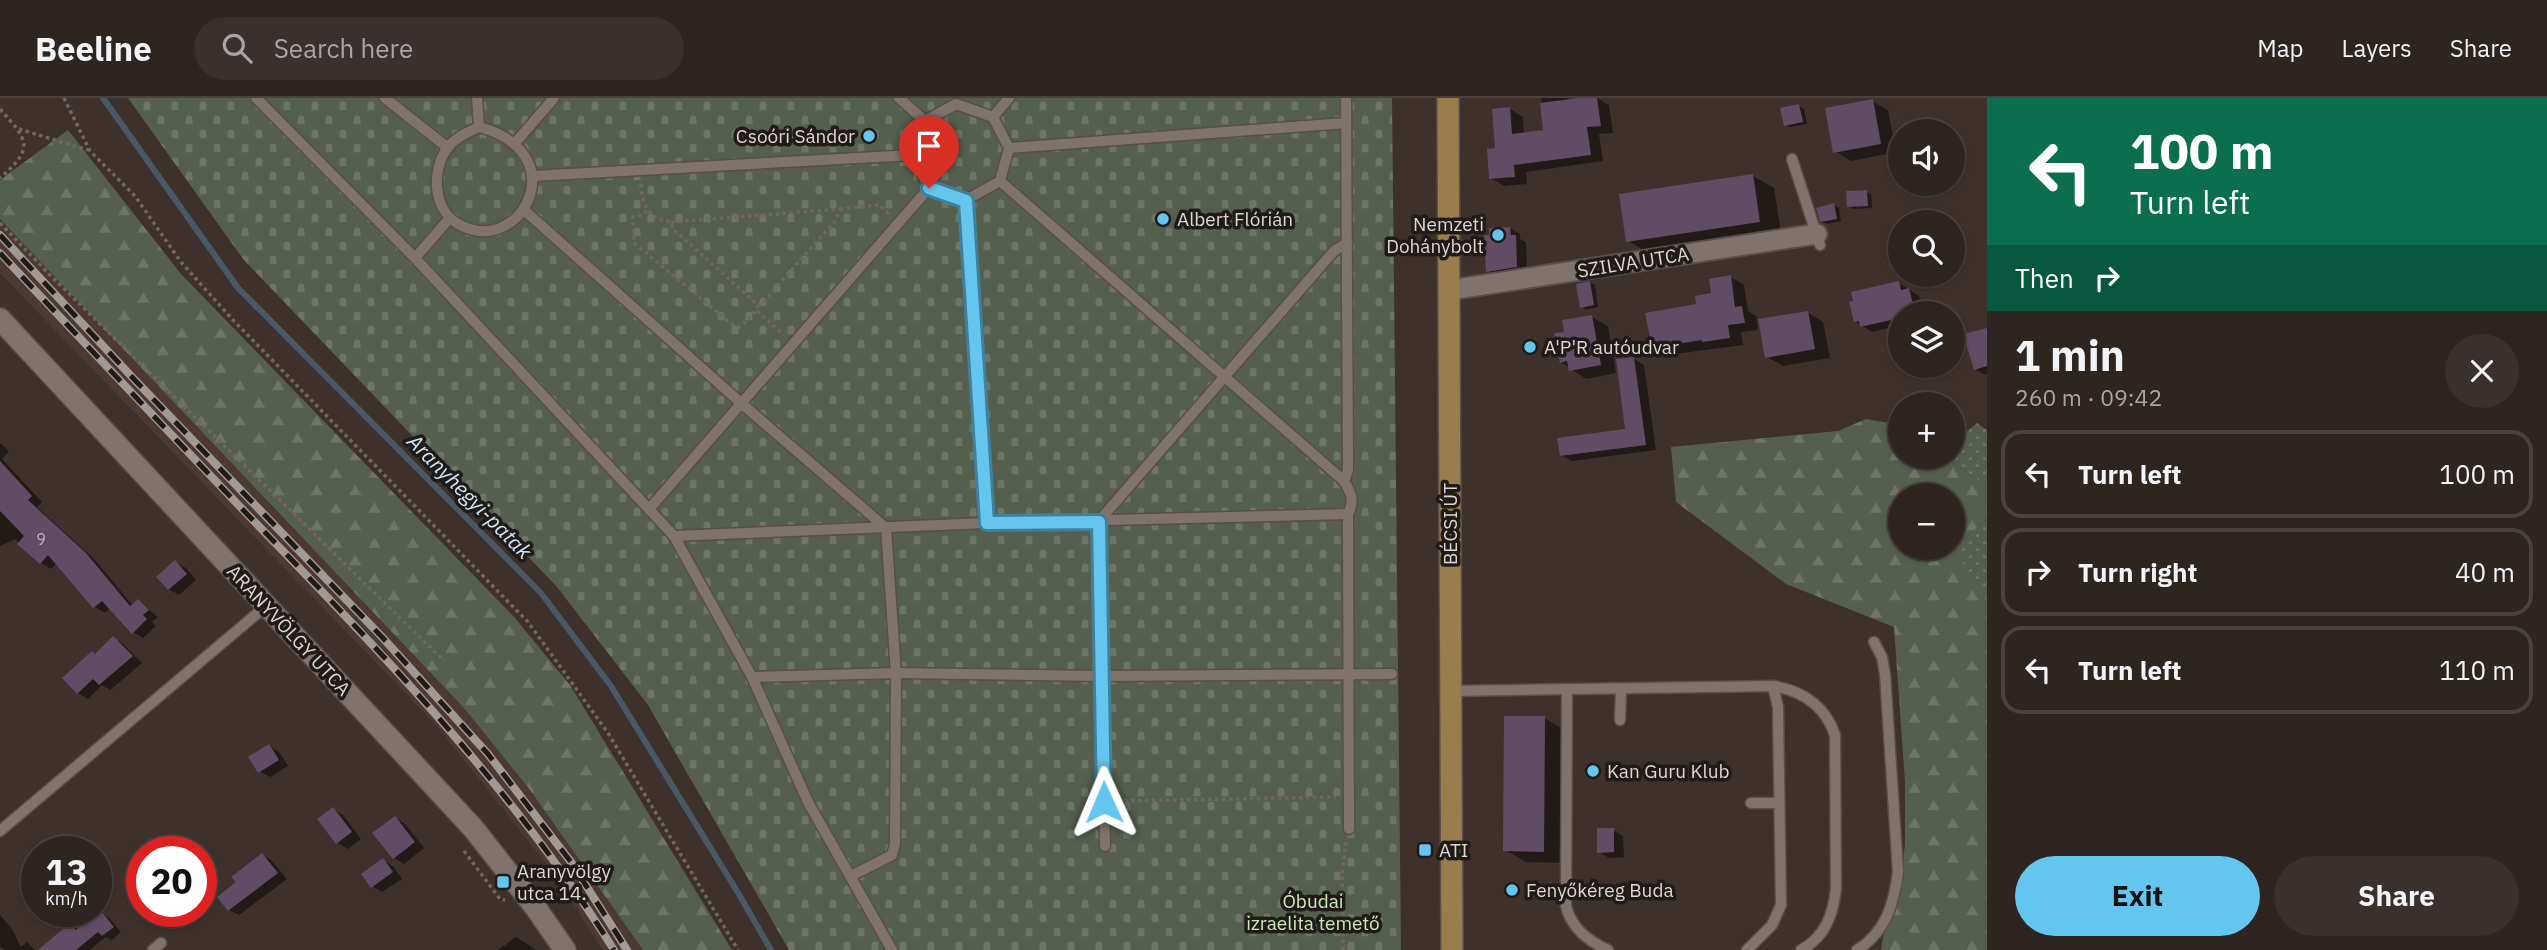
<!DOCTYPE html>
<meta charset="utf-8">
<style>
body{margin:0;font-family:"IBM Plex Sans",sans-serif;background:#3a312e;color:#f1f3f6;height:100vh;display:flex;flex-direction:column;font-size:26px;white-space:nowrap}
*{box-sizing:border-box;margin:0}
p{font-size:23px;color:#a7a5a5}
.icon{flex:none;width:38px;height:38px;fill:none;stroke:currentColor;stroke-width:2;stroke-linecap:round;stroke-linejoin:round}
.map{position:relative;flex:1;overflow:hidden}
.side{display:flex;flex-direction:column;background:#2e2521;width:560px}
.side>*{flex:none}
.top-card{background:#0b6e4f;color:#fff;overflow:hidden}
.controls{position:absolute;left:1888px;top:21px;display:grid;gap:14px}
.controls a{display:grid;place-items:center;width:77px;height:77px;border-radius:50%;background:#2e2521;box-shadow:0 2px 5px #0004,0 0 0 2px #49423f;font-size:35px}
.speed{position:absolute;left:21px;top:738px;display:flex;gap:14px;font-size:35px;font-weight:700;text-align:center}
.speed>*{display:grid;place-content:center;width:91px;height:91px;border-radius:50%;background:#2e2521;box-shadow:0 2px 5px #0004,0 0 0 2px #49423f;line-height:1}
.speed small{font-size:18px;font-weight:400}
.speed .limit{border:10px solid #d22;background:#fff;color:#111}
.pin{position:absolute;display:grid;place-items:center;width:60px;height:60px;color:#fff;margin:-72px -30px;border-radius:50% 50% 50% 0;rotate:-45deg;box-shadow:0 0 7px #0007}
.pin .icon{rotate:45deg}
.me{position:absolute;width:77px;margin:-38px;rotate:359deg;stroke-linejoin:round;filter:drop-shadow(0 0 5px #0008)}
.turn{display:flex;align-items:center;gap:24px;height:147px;padding:0 28px;font-size:32px}
.turn .icon{width:91px;height:91px;stroke-width:2.5}
.turn b{display:block;font-size:49px;line-height:60px}
.then{display:flex;align-items:center;height:66px;padding:0 28px;background:#0003;gap:14px;font-size:26px}
.round{display:grid;place-items:center;flex:none;width:74px;height:74px;border-radius:37px;background:#3a312e}
.head{display:flex;align-items:center;justify-content:space-between;height:119px;padding:0 28px}
h1{font-size:42px;font-weight:700;line-height:52px}
.primary-button{display:flex;gap:14px;margin-top:auto;padding:14px 28px}
.primary-button a{flex:1;height:80px;border-radius:42px;background:#64c5ee;color:#111;font-size:28px;font-weight:700;line-height:80px;text-align:center}
.primary-button a+a{background:#3a312e;color:#f1f3f6}
ul{padding:0;list-style:none}
li{display:flex;align-items:center;gap:21px;height:88px;margin:0 14px 10px;padding:0 14px;border:4px solid #49423f;border-radius:21px}
li div{flex:1}
li b{display:block;font-size:26px}
li em{font-style:normal}
header{display:flex;align-items:center;gap:42px;box-sizing:border-box;height:98px;padding:0 35px;background:#2e2521;border-bottom:2px solid #49423f}
header strong{font-size:33px}
nav{display:flex;gap:38px;margin-inline-start:auto;font-size:24px}
.search{width:490px;height:63px;background:#3a312e;display:flex;align-items:center;gap:18px;box-sizing:border-box;padding:0 24px;border-radius:38px;color:#a7a5a5;font-size:26px}
main{display:flex;flex:1;min-height:0}
.map>svg:first-child{display:block}
.built{fill:#4c3932}
.grass{fill:url(#grass-dots)}
.forest{fill:url(#forest-firs);fill-rule:evenodd}
.cemetery{fill:url(#cemetery-stones)}
.shadow{fill:#0007}
.lines{fill:none;stroke-linecap:round;stroke-linejoin:round}
.stream{stroke:#475966;stroke-width:6}
.building{fill:#624b65}
.service-casing{stroke:#584e4a;stroke-width:13}
.minor-casing{stroke:#584e4a;stroke-width:23}
.tertiary-casing{stroke:#584e4a;stroke-width:24}
.primary-casing{stroke:#584e4a;stroke-width:24}
.path{stroke:#726662;stroke-width:3.5;stroke-dasharray:3.5 3.5;stroke-linecap:butt}
.service{stroke:#80726c;stroke-width:10}
.minor{stroke:#80726c;stroke-width:19}
.tertiary{stroke:#80726c;stroke-width:21}
.primary{stroke:#997d4d;stroke-width:21}
.rail-casing{stroke:#a29894;stroke-width:8}
.rail{stroke:#201b18;stroke-width:5;stroke-dasharray:16;stroke-linecap:butt}
.route-casing{stroke:#41809b;stroke-width:18}
.route{stroke:#64c5ee;stroke-width:12}
.poi-dot{fill:#64c5ee;stroke:#201b18;stroke-width:2.5}
.labels{text-anchor:middle;dominant-baseline:central;stroke-width:7;stroke-linejoin:round;paint-order:stroke}
.number-label{font-size:16px;fill:#bfb3b8}
.poi-label{font-size:19px;fill:#ded6d3;stroke:#201b18;text-anchor:start}
.street-label{font-size:19px;fill:#ded6d3;stroke:#201b18}
.park-label{font-size:19px;fill:#cae9b1;stroke:#201b18}
.water-label{font-size:21px;font-style:italic;fill:#d1e6f7;stroke:#201b18}
</style>
<header>
<strong>Beeline</strong>
<div class="search"><svg class="icon" aria-label="search" viewBox="0 0 24 24"><circle cx="10" cy="10" r="6"/><path d="M15 15l6 6"/></svg>Search here</div>
<nav><a>Map</a><a>Layers</a><a>Share</a></nav>
</header>
<main>
<div class="map">
<svg width="1987" height="852" viewBox="0 0 1987 852">
<defs>
<pattern id="grass-dots" width="8" height="8" patternUnits="userSpaceOnUse" patternTransform="scale(1.75)"><rect width="8" height="8" fill="#555f4d"/><path d="M2 2h.1M6 6h.1" fill="none" stroke="#6d7566" stroke-width="1.8" stroke-linecap="round"/></pattern>
<pattern id="forest-firs" width="22" height="20" patternUnits="userSpaceOnUse" patternTransform="scale(1.75)"><rect width="22" height="20" fill="#555f4d"/><path d="M5 1l3.5 6h-7zM16 11l3.5 6h-7z" fill="#6d7566"/></pattern>
<pattern id="cemetery-stones" width="16" height="16" patternUnits="userSpaceOnUse" patternTransform="scale(1.75)"><rect width="16" height="16" fill="#555f4d"/><path d="M2 7V4a2 2 0 0 1 4 0v3zM10 15v-3a2 2 0 0 1 4 0v3z" fill="#6d7566"/></pattern>
</defs>
<rect width="100%" height="100%" fill="#3e312c"/>
<path class="built" d="M 0,121 L 464,610 L 530,692 L 643,852 L 602,852 L 559,782 L 436,627 L 0,175 Z"/>
<g class="grass">
<path d="M 1977,325 L 1987,332 L 1987,388 L 1944,359 L 1953,359 L 1953,345 Z"/>
<path d="M 1987,421 L 1987,507 L 1954,450 Z"/>
</g>
<g class="forest">
<path d="M 68,32 L 181,176 L 515,520 L 570,587 L 732,852 L 643,852 L 530,692 L 464,610 L 0,121 L 0,82 Z"/>
<path d="M 1866,321 L 1895,326 L 1900,330 L 1900,359 L 1944,359 L 1987,388 L 1987,421 L 1954,450 L 1987,504 L 1987,852 L 1881,852 L 1883,839 L 1898,797 L 1905,747 L 1905,684 L 1894,529 L 1786,486 L 1676,404 L 1671,349 L 1838,333 ZM 1900,397 L 1953,397 L 1953,450 L 1900,450 Z"/>
</g>
<path class="cemetery" d="M 128,0 L 1392,0 L 1401,852 L 789,852 L 648,607 L 557,489 L 243,161 Z"/>
<g class="shadow">
<path d="M 1541,0 L 1568,0 L 1569,3 L 1597,0 L 1609,7 L 1613,35 L 1599,36 L 1603,63 L 1526,74 L 1527,86 L 1504,88 L 1491,80 L 1496,51 L 1510,11 L 1523,19 L 1524,37 L 1545,34 Z"/>
<path d="M 1872,3 L 1888,12 L 1896,54 L 1851,63 L 1835,53 Z"/>
<path d="M 1799,8 L 1804,11 L 1807,26 L 1790,29 L 1785,27 Z"/>
<path d="M 1753,78 L 1774,90 L 1781,135 L 1649,155 L 1628,143 Z"/>
<path d="M 1866,94 L 1871,96 L 1872,110 L 1853,111 L 1849,108 Z"/>
<path d="M 1834,107 L 1839,110 L 1841,123 L 1827,126 L 1822,123 Z"/>
<path d="M 1953,125 L 1962,130 L 1967,155 L 1953,158 Z"/>
<path d="M 1510,130 L 1520,136 L 1520,141 L 1526,144 L 1527,175 L 1498,179 L 1488,173 Z"/>
<path d="M 1730,179 L 1744,187 L 1748,213 L 1756,218 L 1758,232 L 1741,234 L 1743,247 L 1667,257 L 1653,249 Z"/>
<path d="M 1590,185 L 1595,187 L 1598,209 L 1586,212 L 1582,209 Z"/>
<path d="M 1899,185 L 1919,198 L 1923,215 L 1900,215 L 1900,227 L 1872,234 L 1855,223 Z"/>
<path d="M 1807,214 L 1823,224 L 1830,260 L 1783,268 L 1767,259 Z"/>
<path d="M 1592,219 L 1608,228 L 1616,275 L 1586,281 L 1561,264 L 1566,235 Z"/>
<path d="M 1987,231 L 1987,276 L 1985,277 L 1975,271 Z"/>
<path d="M 1634,261 L 1644,267 L 1656,352 L 1572,363 L 1561,357 L 1627,332 Z"/>
<path d="M 0,345 L 9,353 L 2,361 L 42,404 L 37,409 L 96,463 L 133,508 L 138,503 L 158,519 L 152,524 L 156,528 L 143,540 L 133,534 L 110,510 L 105,515 L 95,509 L 57,464 L 51,471 L 41,465 L 15,441 L 0,448 Z"/>
<path d="M 175,464 L 186,470 L 196,482 L 179,497 L 169,491 Z"/>
<path d="M 113,540 L 123,546 L 142,565 L 110,592 L 102,587 L 88,601 L 78,595 L 96,557 Z"/>
<path d="M 1544,620 L 1565,632 L 1565,765 L 1526,764 L 1505,752 Z"/>
<path d="M 269,648 L 279,654 L 288,668 L 270,679 L 259,673 Z"/>
<path d="M 333,711 L 343,717 L 361,741 L 348,751 L 338,745 Z"/>
<path d="M 395,720 L 405,726 L 424,750 L 404,766 L 394,760 Z"/>
<path d="M 1613,732 L 1623,738 L 1624,759 L 1609,760 L 1599,754 Z"/>
<path d="M 262,757 L 271,762 L 287,781 L 239,817 L 229,812 L 238,784 Z"/>
<path d="M 383,762 L 393,768 L 402,781 L 382,794 L 372,788 Z"/>
<path d="M 101,815 L 109,820 L 121,834 L 112,842 L 106,839 L 90,852 L 57,852 L 50,844 L 71,827 L 79,832 Z"/>
<path d="M 0,817 L 12,831 L 21,849 L 27,844 L 35,852 L 5,852 L 0,849 Z"/>
<path d="M 516,839 L 532,849 L 535,852 L 498,852 Z"/>
</g>
<g class="lines">
<path class="stream" d="M 103,0 L 238,190 L 541,495 L 611,588 L 740,798 L 771,852"/>
</g>
<g class="building">
<path d="M 1579,0 L 1597,0 L 1601,28 L 1587,29 L 1591,57 L 1514,67 L 1515,79 L 1489,81 L 1487,51 L 1495,50 L 1492,11 L 1510,9 L 1512,36 L 1543,32 L 1540,5 Z"/>
<path d="M 1873,1 L 1881,46 L 1833,55 L 1825,10 Z"/>
<path d="M 1799,6 L 1803,24 L 1784,28 L 1780,10 Z"/>
<path d="M 1753,76 L 1760,124 L 1626,144 L 1619,96 Z"/>
<path d="M 1867,92 L 1868,108 L 1847,109 L 1846,93 Z"/>
<path d="M 1834,105 L 1837,121 L 1820,124 L 1816,110 Z"/>
<path d="M 1510,129 L 1511,137 L 1516,137 L 1517,169 L 1486,174 L 1484,137 L 1489,137 L 1489,130 Z"/>
<path d="M 1731,177 L 1735,209 L 1742,208 L 1745,225 L 1728,227 L 1730,240 L 1702,244 L 1702,242 L 1652,250 L 1645,215 L 1696,206 L 1695,198 L 1711,195 L 1709,181 Z"/>
<path d="M 1590,183 L 1594,207 L 1580,210 L 1576,186 Z"/>
<path d="M 1899,183 L 1901,192 L 1909,190 L 1914,210 L 1904,212 L 1904,215 L 1900,215 L 1900,220 L 1860,229 L 1859,223 L 1854,224 L 1849,204 L 1853,203 L 1851,194 Z"/>
<path d="M 1808,213 L 1815,251 L 1765,260 L 1758,221 Z"/>
<path d="M 1592,217 L 1601,267 L 1569,273 L 1567,263 L 1560,265 L 1554,235 L 1564,234 L 1562,222 Z"/>
<path d="M 1987,230 L 1987,268 L 1974,272 L 1963,236 Z"/>
<path d="M 1634,259 L 1646,347 L 1560,358 L 1557,340 L 1625,331 L 1616,261 Z"/>
<path d="M 0,363 L 32,398 L 28,402 L 86,455 L 130,508 L 138,501 L 149,512 L 143,517 L 147,521 L 132,536 L 102,503 L 93,510 L 48,457 L 40,466 L 17,446 L 24,438 L 0,413 Z"/>
<path d="M 175,462 L 187,476 L 168,492 L 156,479 Z"/>
<path d="M 113,538 L 133,558 L 99,587 L 93,581 L 77,596 L 62,580 L 92,553 L 95,556 Z"/>
<path d="M 1504,618 L 1545,618 L 1544,754 L 1503,753 Z"/>
<path d="M 269,646 L 279,662 L 258,675 L 248,659 Z"/>
<path d="M 333,709 L 352,734 L 336,746 L 317,721 Z"/>
<path d="M 395,718 L 415,744 L 393,761 L 372,735 Z"/>
<path d="M 1597,730 L 1614,730 L 1614,754 L 1597,755 Z"/>
<path d="M 262,755 L 278,775 L 228,813 L 217,799 L 236,784 L 231,779 Z"/>
<path d="M 383,760 L 393,774 L 371,790 L 361,776 Z"/>
<path d="M 101,813 L 114,829 L 102,838 L 98,834 L 76,852 L 38,852 L 70,825 L 76,832 Z"/>
</g>
<g class="lines">
<defs>
<g id="service">
<path d="M 256,0 L 415,160 L 674,438 L 752,579 L 808,704 L 892,852"/>
<path d="M 385,0 L 448,50"/>
<path d="M 477,0 L 479,29"/>
<path d="M 899,0 L 925,23"/>
<path d="M 1346,0 L 1348,372 L 1344,383 C 1351,395 1355,403 1348,416 L 1349,731"/>
<path d="M 956,6 L 993,19 L 1009,50 L 1000,83 L 966,102 L 929,90 L 913,57 L 925,23 Z"/>
<path d="M 993,19 L 1009,0"/>
<path d="M 479,29 C 575,54 523,157 462,128 C 433,115 430,73 448,49 C 456,39 468,34 479,29 Z"/>
<path d="M 515,45 L 554,0"/>
<path d="M 1009,50 L 1346,25"/>
<path d="M 1792,61 L 1820,147"/>
<path d="M 533,78 L 913,57"/>
<path d="M 1000,83 L 1344,383"/>
<path d="M 966,102 L 987,425"/>
<path d="M 524,112 L 741,305 L 886,430 L 896,575 L 895,746 L 892,757 L 851,778"/>
<path d="M 415,160 L 449,121"/>
<path d="M 650,410 L 929,90"/>
<path d="M 674,438 L 987,425 L 1348,416"/>
<path d="M 752,579 L 896,575 L 1102,578 L 1392,576"/>
<path d="M 1451,593 L 1773,588 C 1803,593 1825,608 1835,637 L 1836,791 C 1833,817 1825,839 1801,852"/>
<path d="M 1567,593 L 1566,808 C 1571,830 1588,843 1608,852"/>
<path d="M 1620,622 L 1621,592"/>
<path d="M 1751,705 L 1779,705"/>
<path d="M 0,733 L 266,508"/>
<path d="M 1105,748 L 1099,423 L 1334,153 L 1347,145"/>
<path d="M 153,852 L 161,845"/>
<path d="M 1747,852 L 1772,827 L 1781,807 L 1778,609 L 1773,588"/>
<path d="M 1857,852 C 1886,834 1894,806 1898,774 L 1885,576 L 1882,559 L 1874,544"/>
</g>
<path id="minor" d="M 1450,192 L 1817,136"/>
<path id="tertiary" d="M 0,221 L 473,730 L 536,810 L 565,852"/>
<path id="primary" d="M 1448,0 L 1452,852"/>
</defs>
<use href="#service" class="service-casing"/>
<use href="#minor" class="minor-casing"/>
<use href="#tertiary" class="tertiary-casing"/>
<use href="#primary" class="primary-casing"/>
<g class="path">
<path d="M 64,0 L 90,53 L 135,98 L 181,164 L 232,221 L 528,524 L 608,635 L 738,852"/>
<path d="M 0,11 C 27,42 36,49 0,80"/>
<path d="M 19,31 L 88,52"/>
<path d="M 641,86 C 642,106 648,121 671,124 L 673,131 L 758,207 L 756,212 L 784,237"/>
<path d="M 840,111 L 880,107 L 889,117"/>
<path d="M 647,113 L 643,117 L 633,119 L 634,145 L 733,227 L 740,229 L 756,213"/>
<path d="M 671,124 L 840,111 L 835,123 L 764,203 L 758,207"/>
<path d="M 0,125 L 49,176 L 444,563"/>
<path d="M 1117,703 L 1336,699"/>
<path d="M 464,753 L 500,801 L 505,802"/>
<path d="M 1343,852 L 1342,775 L 1346,744"/>
</g>
<use href="#service" class="service"/>
<use href="#minor" class="minor"/>
<use href="#tertiary" class="tertiary"/>
<use href="#primary" class="primary"/>
<defs>
<g id="rail">
<path d="M 0,137 L 132,279 L 382,539 L 488,656 L 571,764 L 627,852"/>
<path d="M 0,155 C 82,243 164,329 247,416 C 380,552 513,690 614,852"/>
</g>
</defs>
<use href="#rail" class="rail-casing"/>
<use href="#rail" class="rail"/>
</g>
<g class="lines">
<defs>
<path id="route" d="M 929,90 L 966,103 L 987,425 L 1099,424 L 1104,704"/>
</defs>
<use href="#route" class="route-casing"/>
<use href="#route" class="route"/>
</g>
<g class="poi-dot">
<circle cx="869" cy="38" r="7"/>
<circle cx="1163" cy="121" r="7"/>
<circle cx="1498" cy="137" r="7"/>
<circle cx="1530" cy="249" r="7"/>
<circle cx="1593" cy="673" r="7"/>
<rect x="1418" y="745" width="14" height="14" rx="3.5"/>
<rect x="496" y="777" width="14" height="14" rx="3.5"/>
<circle cx="1512" cy="792" r="7"/>
</g>
<g class="labels">
<g class="number-label">
<text x="41" y="441">9</text>
</g>
<g class="poi-label">
<text x="855" y="38" text-anchor="end">Csoóri Sándor</text>
<text x="1177" y="121">Albert Flórián</text>
<text x="1484" y="126" text-anchor="end">Nemzeti<tspan x="1484" dy="22">Dohánybolt</tspan></text>
<text x="1544" y="249">A'P'R autóudvar</text>
<text x="1607" y="673">Kan Guru Klub</text>
<text x="1439" y="752">ATI</text>
<text x="517" y="773">Aranyvölgy<tspan x="517" dy="22">utca 14.</tspan></text>
<text x="1526" y="792">Fenyőkéreg Buda</text>
</g>
<g class="street-label">
<text transform="translate(1633 164) rotate(-9)">SZILVA UTCA</text>
<text transform="translate(1450 426) rotate(-90)">BÉCSI ÚT</text>
<text transform="translate(289 532) rotate(47)">ARANYVÖLGY UTCA</text>
</g>
<g class="park-label">
<text x="1313" y="803">Óbudai<tspan x="1313" dy="22">izraelita temető</tspan></text>
</g>
<g class="water-label">
<text transform="translate(470 398) rotate(45)">Aranyhegyi-patak</text>
</g>
</g>
</svg>
<div class="controls">
<a><svg class="icon" aria-label="sound" viewBox="0 0 24 24"><path d="M4 9h4l5-4v14l-5-4H4zM17 9q2 3 0 6"/></svg></a>
<a><svg class="icon" aria-label="search" viewBox="0 0 24 24"><circle cx="10" cy="10" r="6"/><path d="M15 15l6 6"/></svg></a>
<a><svg class="icon" aria-label="layers" viewBox="0 0 24 24"><path d="M12 4l9 5-9 5-9-5zM3 14l9 5 9-5"/></svg></a>
<a>+</a>
<a>−</a>
</div>
<div class="speed"><div>13<small>km/h</small></div><div class="limit">20</div></div>
<div class="pin" style="left:929px;top:90px;background:#d93025"><svg class="icon" aria-label="arrive" viewBox="0 0 24 24"><path d="M6 21V4h12l-3 4 3 4H6"/></svg></div>
<svg class="me" style="left:1104px;top:704px" viewBox="-20 -20 40 40"><path d="M0-17L14 15 0 8-14 15z" fill="#64c5ee" stroke="#fff" stroke-width="4"/></svg>
</div>
<section class="side">
<div class="top-card">
<div class="turn"><svg class="icon" aria-label="left" viewBox="0 0 24 24"><path d="M17 20v-9H6M10 6l-5 5 5 5"/></svg><div><b>100 m</b>Turn left</div></div>
<div class="then">Then<svg class="icon" aria-label="right" viewBox="0 0 24 24"><path d="M7 20v-9h11M14 6l5 5-5 5"/></svg></div>
</div>
<div class="head"><div><h1>1 min</h1><p>260 m · 09:42</p></div><a class="round"><svg class="icon" aria-label="close" viewBox="0 0 24 24"><path d="M6 6l12 12M18 6L6 18"/></svg></a></div>
<ul>
<li><svg class="icon" aria-label="left" viewBox="0 0 24 24"><path d="M17 20v-9H6M10 6l-5 5 5 5"/></svg><div><b>Turn left</b></div><em>100 m</em></li>
<li><svg class="icon" aria-label="right" viewBox="0 0 24 24"><path d="M7 20v-9h11M14 6l5 5-5 5"/></svg><div><b>Turn right</b></div><em>40 m</em></li>
<li><svg class="icon" aria-label="left" viewBox="0 0 24 24"><path d="M17 20v-9H6M10 6l-5 5 5 5"/></svg><div><b>Turn left</b></div><em>110 m</em></li>
</ul>
<div class="primary-button"><a>Exit</a><a>Share</a></div>
</section>
</main>
